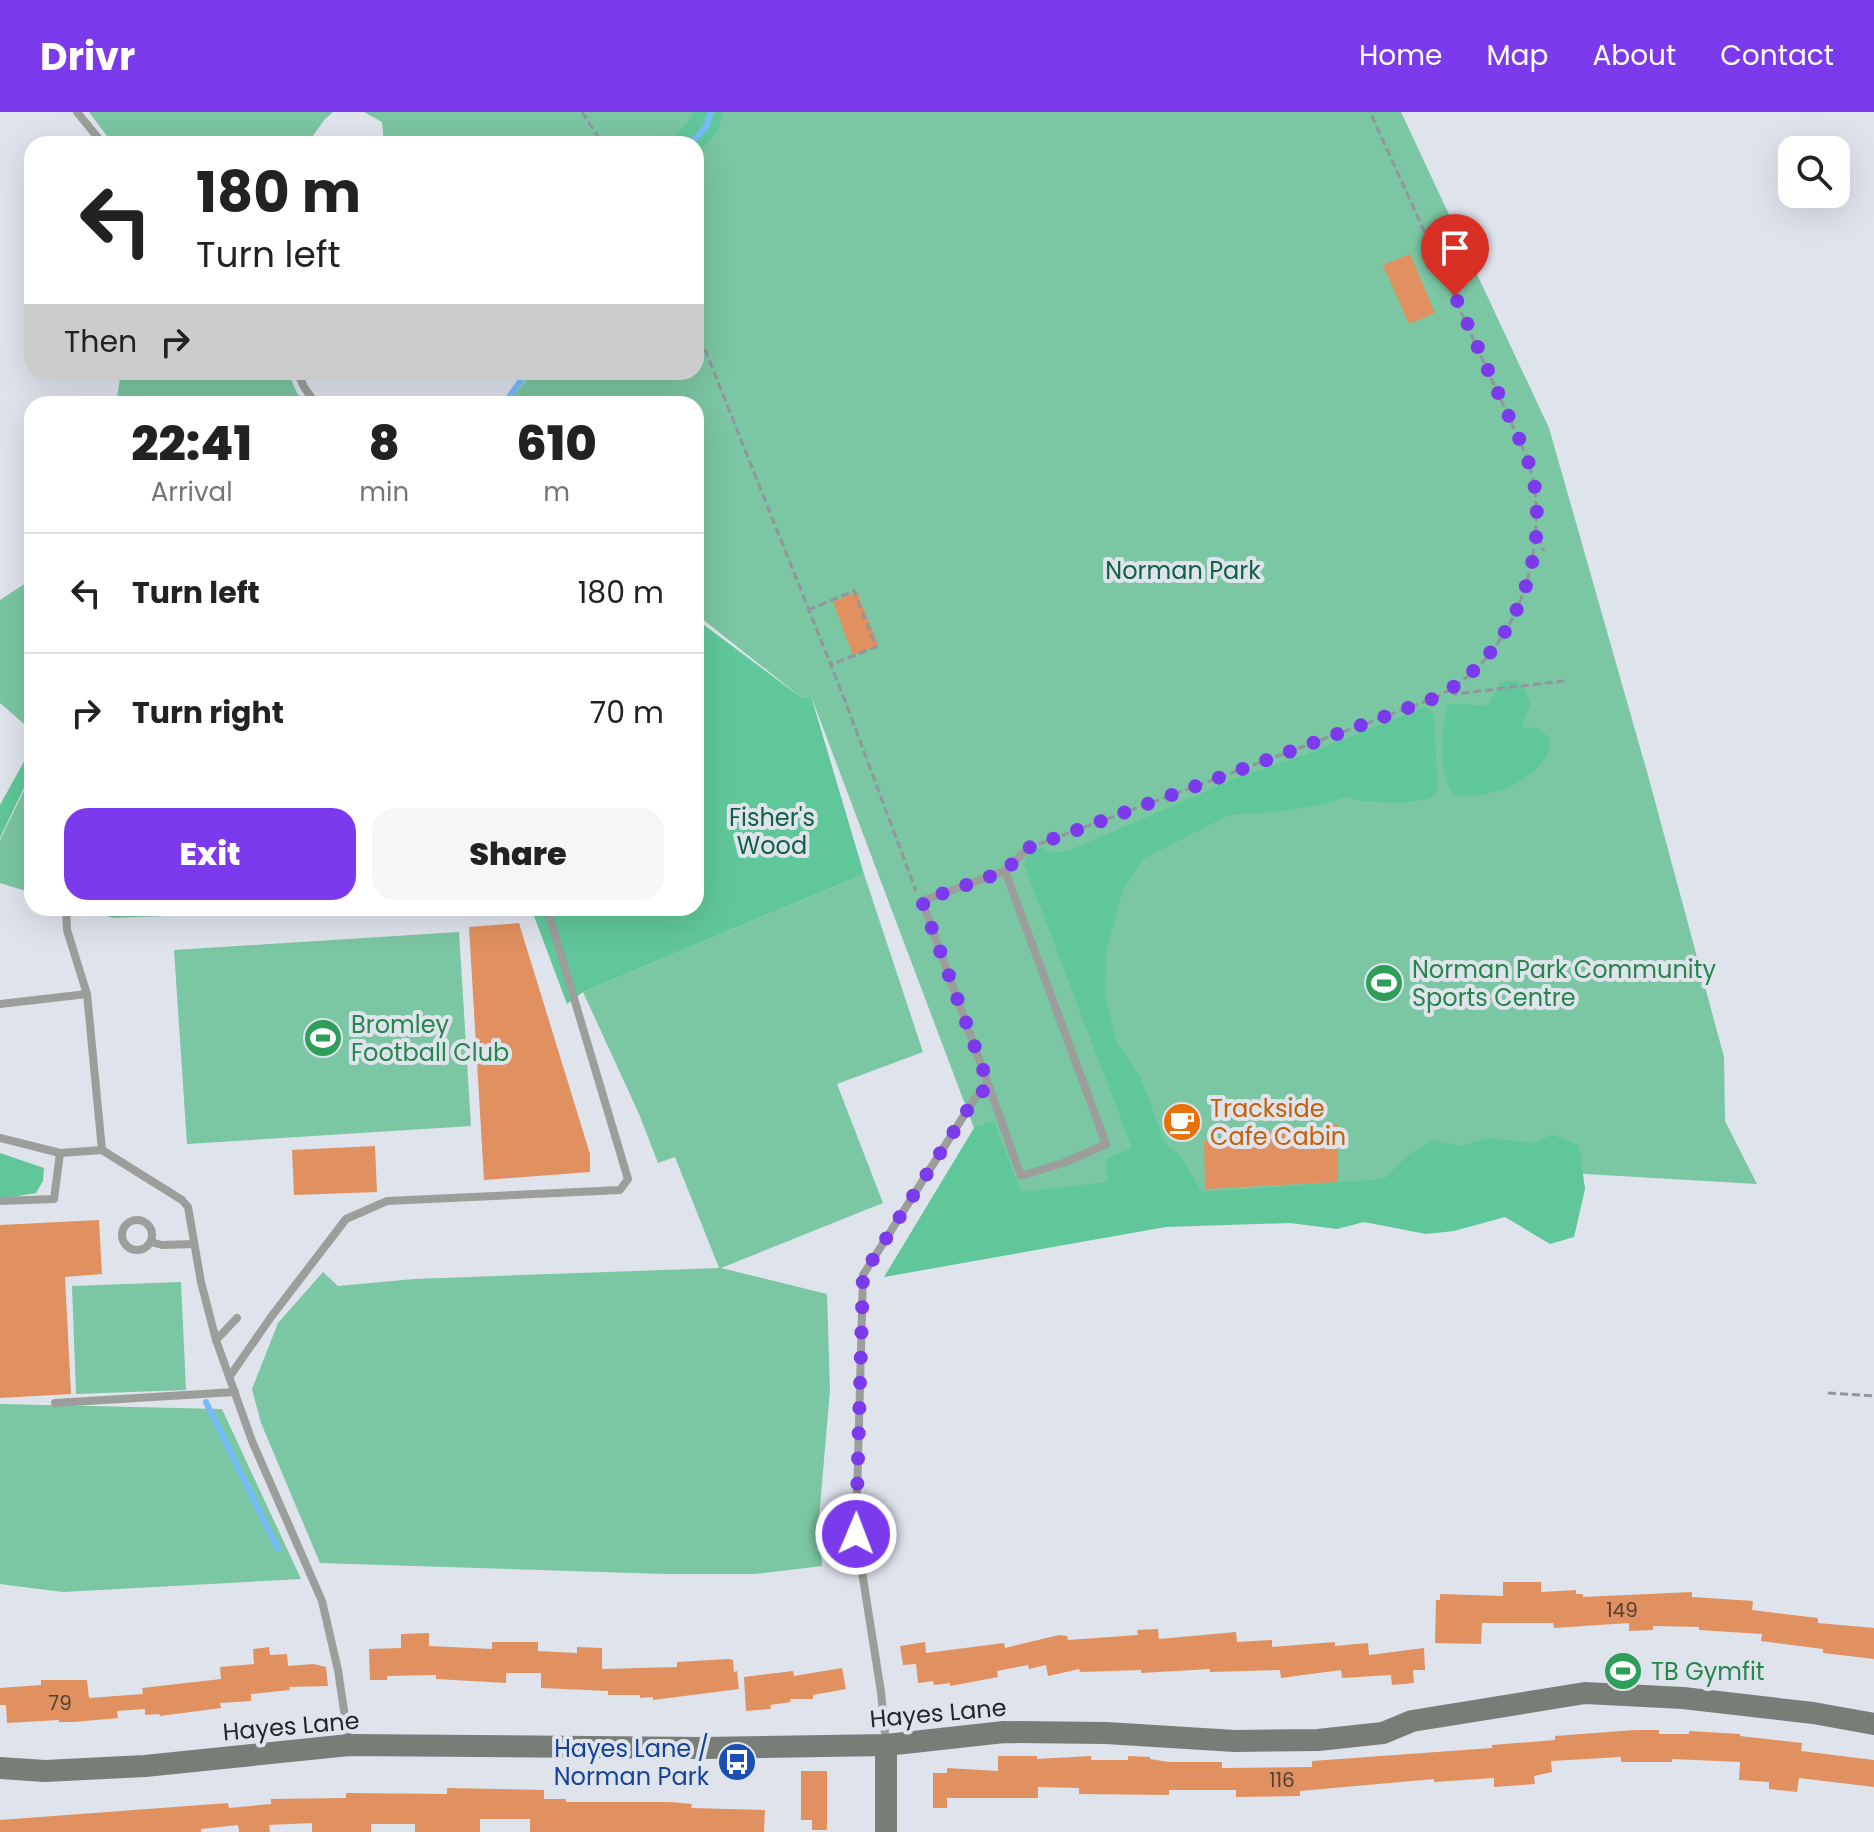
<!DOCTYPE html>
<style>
body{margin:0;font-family:Poppins,sans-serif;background:#f6f6f6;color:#222;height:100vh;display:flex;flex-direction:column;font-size:30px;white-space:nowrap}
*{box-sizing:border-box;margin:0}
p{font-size:26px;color:#767676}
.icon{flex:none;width:44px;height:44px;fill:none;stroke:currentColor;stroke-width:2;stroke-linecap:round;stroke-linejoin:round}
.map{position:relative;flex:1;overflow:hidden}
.sheet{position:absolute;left:24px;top:284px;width:680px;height:520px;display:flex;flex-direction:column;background:#fff;border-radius:24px;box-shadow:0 8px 32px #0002}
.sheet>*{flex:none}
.banner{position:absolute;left:24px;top:24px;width:680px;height:244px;border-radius:24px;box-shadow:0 8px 32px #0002;background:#fff;color:#222;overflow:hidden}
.tools{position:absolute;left:1778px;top:24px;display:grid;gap:16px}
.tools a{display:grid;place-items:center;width:72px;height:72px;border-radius:16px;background:#fff;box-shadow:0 8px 32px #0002;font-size:40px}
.pin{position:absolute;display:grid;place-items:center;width:68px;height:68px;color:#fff;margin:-82px -34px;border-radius:50% 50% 50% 0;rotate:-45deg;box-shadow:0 0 8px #0007}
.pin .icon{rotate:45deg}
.me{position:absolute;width:88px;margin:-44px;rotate:1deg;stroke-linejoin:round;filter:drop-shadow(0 0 6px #0008)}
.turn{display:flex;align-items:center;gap:28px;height:168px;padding:0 40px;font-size:36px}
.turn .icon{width:104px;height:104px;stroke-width:2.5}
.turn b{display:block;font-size:56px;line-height:68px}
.then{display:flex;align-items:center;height:76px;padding:0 40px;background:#0003;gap:16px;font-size:30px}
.eta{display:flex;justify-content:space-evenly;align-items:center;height:136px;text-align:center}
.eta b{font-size:48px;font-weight:800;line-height:56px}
.cta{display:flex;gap:16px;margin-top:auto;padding:16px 40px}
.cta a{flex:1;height:92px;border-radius:24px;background:#7c3aed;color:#fff;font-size:32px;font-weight:800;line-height:92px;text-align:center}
.cta a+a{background:#f6f6f6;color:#222}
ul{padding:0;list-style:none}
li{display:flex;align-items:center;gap:24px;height:120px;padding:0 40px;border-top:2px solid #e0e0e0}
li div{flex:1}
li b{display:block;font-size:30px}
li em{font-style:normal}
header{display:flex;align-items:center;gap:48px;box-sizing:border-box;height:112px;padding:0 40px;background:#7c3aed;color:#fff}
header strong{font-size:38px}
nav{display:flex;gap:44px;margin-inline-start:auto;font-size:28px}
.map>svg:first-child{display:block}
.green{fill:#7bc6a3}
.forest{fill:#60c79a}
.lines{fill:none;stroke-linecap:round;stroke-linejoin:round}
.stream{stroke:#76bbfc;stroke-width:6}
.building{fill:#e1915f}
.path{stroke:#92959c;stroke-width:3;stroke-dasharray:8 4;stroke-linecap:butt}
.lane{stroke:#9b9e9a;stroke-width:8}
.secondary{stroke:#787d77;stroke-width:22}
.route{stroke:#7c3aed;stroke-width:14;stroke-dasharray:0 25.2}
.labels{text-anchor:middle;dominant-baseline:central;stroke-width:8;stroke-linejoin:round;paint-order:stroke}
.number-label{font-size:20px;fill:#534136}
.park-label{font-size:24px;fill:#116144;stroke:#dfe3ec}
.leisure-label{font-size:24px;fill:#27864d;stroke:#dfe3ec;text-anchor:start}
.food-label{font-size:24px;fill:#c56008;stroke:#dfe3ec;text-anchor:start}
.street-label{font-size:24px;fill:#242629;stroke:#dfe3ec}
.transit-label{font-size:24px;fill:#164399;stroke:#dfe3ec;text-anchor:end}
</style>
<header>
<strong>Drivr</strong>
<nav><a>Home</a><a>Map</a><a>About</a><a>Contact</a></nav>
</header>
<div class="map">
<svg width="1874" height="1720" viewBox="0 0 1874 1720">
<rect width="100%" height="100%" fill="#dfe3ec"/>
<g class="green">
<path d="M 89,0 L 333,0 L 325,7 L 307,32 L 113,32 Z"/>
<path d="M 364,0 L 1401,0 L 1549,316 L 1649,667 L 1724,945 L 1725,1009 L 1757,1072 L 1568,1061 L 1003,1093 L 811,584 L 802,586 L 696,502 L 696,292 L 507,292 L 532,260 L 696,260 L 696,32 L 384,32 L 382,10 Z"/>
<path d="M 121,260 L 288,260 L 297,281 L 306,292 L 116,292 Z"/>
<path d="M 32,467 L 32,619 L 0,591 L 0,488 Z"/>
<path d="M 32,662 L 32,781 L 0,771 L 0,728 Z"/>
<path d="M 864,762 L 923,940 L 837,972 L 883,1091 L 721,1156 L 827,1182 L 830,1278 L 819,1406 L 822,1454 L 755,1462 L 666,1462 L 320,1451 L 261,1311 L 252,1277 L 278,1211 L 323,1160 L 338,1174 L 414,1167 L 719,1156 L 675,1045 L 658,1051 L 639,1002 L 583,880 Z"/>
<path d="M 81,796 L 373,796 L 113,806 Z"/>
<path d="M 459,820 L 471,1014 L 187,1032 L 174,838 Z"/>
<path d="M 181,1170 L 186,1278 L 76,1282 L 72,1174 Z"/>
<path d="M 0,1292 L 222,1297 L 301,1467 L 63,1480 L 0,1472 Z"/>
</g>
<g class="forest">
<path d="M 693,0 L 723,0 L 718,19 L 696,44 L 696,32 L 668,32 L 691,6 Z"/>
<path d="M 696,507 L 802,586 L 811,584 L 864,762 L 583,880 L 567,892 L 531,796 L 696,796 Z"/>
<path d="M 1507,569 L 1516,569 L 1524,576 L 1530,592 L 1522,614 L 1527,617 L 1536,615 L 1550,626 C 1549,632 1549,640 1546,645 C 1528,673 1486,687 1454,684 C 1438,660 1440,619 1448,592 C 1463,590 1476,596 1489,592 L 1500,571 Z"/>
<path d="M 1425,595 L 1432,600 L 1434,609 L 1438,680 L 1429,687 L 1400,691 L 1361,689 L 1346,685 L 1324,692 L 1286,699 L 1229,703 L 1143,747 L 1123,778 L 1106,839 L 1105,883 L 1116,929 L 1140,965 L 1166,1033 L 1180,1043 L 1202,1080 L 1384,1067 L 1409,1042 L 1434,1028 L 1461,1034 L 1488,1026 L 1532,1031 L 1552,1023 L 1579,1033 L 1585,1077 L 1574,1125 L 1550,1132 L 1505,1105 L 1454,1119 L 1426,1122 L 1364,1110 L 1337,1117 L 1290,1111 L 1166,1115 L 884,1165 L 974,1016 L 994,1009 L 1021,1080 L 1108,1070 L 1105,1047 L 1132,1036 L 1024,752 L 1030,740 L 1041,735 L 1052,741 L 1068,739 L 1235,667 L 1304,643 Z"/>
<path d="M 32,635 L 32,659 L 0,726 L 0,693 Z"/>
<path d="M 0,1041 L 44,1056 L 43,1069 L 36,1081 L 0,1087 Z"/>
</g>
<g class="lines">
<g class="stream">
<path d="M 690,32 L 706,15 L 711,0"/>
<path d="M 504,292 L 527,260"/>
<path d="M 206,1290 L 278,1437"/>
</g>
</g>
<g class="building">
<path d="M 1410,142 L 1435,201 L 1409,212 L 1383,153 Z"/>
<path d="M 857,480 L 878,533 L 853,543 L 833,490 Z"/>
<path d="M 519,811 L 590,1042 L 590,1060 L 484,1068 L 469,815 Z"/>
<path d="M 1338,1012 L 1338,1070 L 1205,1077 L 1204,1029 L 1261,1019 L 1322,1017 L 1323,1013 Z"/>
<path d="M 375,1034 L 377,1080 L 294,1083 L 292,1038 Z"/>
<path d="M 99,1108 L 102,1162 L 65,1165 L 71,1282 L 0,1286 L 0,1113 Z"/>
<path d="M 1503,1470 L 1541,1470 L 1541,1480 L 1576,1478 L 1576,1482 L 1583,1482 L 1583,1485 L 1692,1480 L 1692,1485 L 1753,1489 L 1752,1498 L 1818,1506 L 1818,1511 L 1874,1516 L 1874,1547 L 1823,1541 L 1823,1537 L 1761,1529 L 1762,1522 L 1699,1518 L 1699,1515 L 1653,1514 L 1653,1518 L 1629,1519 L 1629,1511 L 1554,1516 L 1553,1511 L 1482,1511 L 1481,1532 L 1435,1531 L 1436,1488 L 1440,1488 L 1440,1482 L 1503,1484 Z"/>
<path d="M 1158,1517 L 1159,1527 L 1236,1520 L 1237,1530 L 1272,1528 L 1272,1535 L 1335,1530 L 1335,1534 L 1368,1531 L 1369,1543 L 1424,1536 L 1425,1558 L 1413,1558 L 1414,1571 L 1392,1573 L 1391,1563 L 1342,1566 L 1341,1558 L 1281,1566 L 1280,1558 L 1210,1560 L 1210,1557 L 1141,1561 L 1141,1558 L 1080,1560 L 1079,1557 L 1048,1564 L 1046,1553 L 1029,1557 L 1028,1553 L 997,1559 L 998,1565 L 950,1574 L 950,1571 L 934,1573 L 933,1569 L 918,1571 L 916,1552 L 903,1553 L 900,1534 L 925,1530 L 926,1541 L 1004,1531 L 1005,1536 L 1059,1523 L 1067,1524 L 1068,1528 L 1138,1523 L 1137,1518 Z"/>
<path d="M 429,1521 L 429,1534 L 492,1537 L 492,1530 L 538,1530 L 538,1539 L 577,1541 L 577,1535 L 602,1536 L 602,1557 L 677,1555 L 677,1550 L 728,1547 L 733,1548 L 734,1560 L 737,1559 L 739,1577 L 653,1588 L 653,1585 L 640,1586 L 640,1583 L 608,1583 L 608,1579 L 541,1576 L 541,1561 L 506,1561 L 506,1571 L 436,1567 L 436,1563 L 387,1564 L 387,1568 L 370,1568 L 369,1537 L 401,1536 L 401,1522 Z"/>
<path d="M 269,1535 L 270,1543 L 287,1542 L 288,1554 L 314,1552 L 326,1555 L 328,1574 L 289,1575 L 290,1578 L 251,1582 L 251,1589 L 220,1591 L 221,1596 L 160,1604 L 159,1602 L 145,1603 L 145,1597 L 117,1599 L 118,1606 L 74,1610 L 59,1610 L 59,1608 L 7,1611 L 6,1593 L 0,1593 L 0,1576 L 41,1573 L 41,1568 L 87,1568 L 89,1586 L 143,1582 L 142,1576 L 221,1567 L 220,1555 L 254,1552 L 253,1537 Z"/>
<path d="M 842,1556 L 846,1577 L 813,1583 L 813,1587 L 790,1587 L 791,1590 L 770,1593 L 771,1597 L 746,1599 L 744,1565 L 793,1559 L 794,1564 Z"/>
<path d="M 1635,1618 L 1659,1618 L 1659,1622 L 1689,1622 L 1689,1619 L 1740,1622 L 1740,1624 L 1802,1631 L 1801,1639 L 1874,1648 L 1874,1675 L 1799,1666 L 1797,1680 L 1769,1677 L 1769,1670 L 1739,1668 L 1740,1650 L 1672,1647 L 1672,1650 L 1621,1650 L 1621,1645 L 1551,1649 L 1552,1660 L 1534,1664 L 1535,1672 L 1494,1675 L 1494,1666 L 1434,1670 L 1434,1667 L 1300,1679 L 1300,1684 L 1236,1685 L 1236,1678 L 1169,1678 L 1169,1683 L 1079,1682 L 1079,1676 L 1038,1675 L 1038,1686 L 947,1686 L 947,1696 L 933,1696 L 933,1661 L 947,1661 L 947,1656 L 998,1659 L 998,1644 L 1037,1644 L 1037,1647 L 1091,1644 L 1091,1648 L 1128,1648 L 1128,1644 L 1150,1645 L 1150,1647 L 1169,1650 L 1222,1650 L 1222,1656 L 1312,1655 L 1312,1649 L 1492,1636 L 1492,1633 L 1555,1628 L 1555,1624 Z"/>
<path d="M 801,1659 L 827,1659 L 827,1718 L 812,1718 L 812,1708 L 801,1708 Z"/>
<path d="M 447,1676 L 544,1678 L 544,1687 L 566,1687 L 566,1690 L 670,1690 L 692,1692 L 691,1696 L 765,1698 L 764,1720 L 530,1720 L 530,1707 L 480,1707 L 480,1720 L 415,1720 L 415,1712 L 371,1712 L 371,1720 L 312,1720 L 312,1711 L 269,1713 L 270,1720 L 239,1720 L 238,1713 L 201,1717 L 201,1720 L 0,1720 L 0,1708 L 228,1691 L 229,1696 L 271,1692 L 271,1687 L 346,1686 L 346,1681 L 447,1682 Z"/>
</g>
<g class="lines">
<g class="path">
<path d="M 582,0 L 603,32"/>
<path d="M 696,215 L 844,586 L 916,779"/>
<path d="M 1535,429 L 1541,430 L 1544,439"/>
<path d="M 808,498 L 854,479 L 876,535 L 832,552"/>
<path d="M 1451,578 L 1455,582 L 1564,569"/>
<path d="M 1039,732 L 1435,586 C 1510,548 1543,460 1535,379 C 1534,367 1529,355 1526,343 L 1370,0"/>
<path d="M 1828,1281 L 1874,1284"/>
</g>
<g class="lane">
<path d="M 77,0 L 103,32"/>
<path d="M 297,260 L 304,275 L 316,292"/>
<path d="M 1005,759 L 1106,1032 L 1066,1050 L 1021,1064 L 922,789 Z"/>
<path d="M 1005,759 L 1028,736"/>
<path d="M 66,796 L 67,818 L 87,882"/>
<path d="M 0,892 L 87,882 L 102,1038"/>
<path d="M 0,1026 L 60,1041 L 102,1038 L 182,1088 L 188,1095 L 201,1170 L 216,1228 L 252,1329 L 322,1489 L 338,1558 L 349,1632"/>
<path d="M 0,1089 L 54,1087 L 60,1041"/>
<circle cx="137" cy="1123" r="15"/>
<path d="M 151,1130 L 162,1133 L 194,1132"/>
<path d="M 216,1228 L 237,1206"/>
<path d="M 230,1264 L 271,1205 L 346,1107 L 387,1089 L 620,1078 L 628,1067 L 547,796"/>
<path d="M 55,1291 L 235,1280"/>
<path d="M 886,1632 L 881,1580 L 856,1422 L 863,1163 L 975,986 L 989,974"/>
</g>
<g class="secondary">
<path d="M 886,1633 L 886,1720"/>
<path d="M 0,1656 L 45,1659 L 145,1654 L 349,1633 L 703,1636 L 886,1633 L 1004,1620 L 1106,1621 L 1235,1629 L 1318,1628 L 1383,1621 L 1412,1609 L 1585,1581 L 1683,1586 L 1813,1601 L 1874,1612"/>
</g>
</g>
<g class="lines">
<path class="route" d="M 856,1422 L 863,1163 L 975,986 L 989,974 L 922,789 L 1005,759 L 1028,736 L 1435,586 C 1509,548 1546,457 1535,377 C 1531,349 1517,322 1505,296 C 1488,259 1472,221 1455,184"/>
</g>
<defs>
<symbol id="stadium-disc" viewBox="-11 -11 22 22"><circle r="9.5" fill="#2e9e5b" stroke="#dfe3ec"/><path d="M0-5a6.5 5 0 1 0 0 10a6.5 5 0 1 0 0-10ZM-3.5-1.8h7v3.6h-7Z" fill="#fff"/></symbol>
<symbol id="cafe-disc" viewBox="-11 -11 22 22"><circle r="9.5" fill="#e8710a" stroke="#dfe3ec"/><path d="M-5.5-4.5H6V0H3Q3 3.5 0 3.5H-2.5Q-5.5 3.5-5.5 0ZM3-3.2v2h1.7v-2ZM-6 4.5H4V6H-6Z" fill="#fff"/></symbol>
<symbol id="bus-disc" viewBox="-11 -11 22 22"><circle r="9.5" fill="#1a4fb4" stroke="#dfe3ec"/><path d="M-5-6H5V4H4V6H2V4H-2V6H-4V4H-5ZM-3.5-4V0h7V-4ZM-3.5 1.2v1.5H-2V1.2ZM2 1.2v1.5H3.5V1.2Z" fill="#fff"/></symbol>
</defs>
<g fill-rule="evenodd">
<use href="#stadium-disc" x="1362" y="849" width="44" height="44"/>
<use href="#stadium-disc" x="301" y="904" width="44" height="44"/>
<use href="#cafe-disc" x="1160" y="988" width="44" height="44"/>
<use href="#stadium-disc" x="1601" y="1537" width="44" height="44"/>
<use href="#bus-disc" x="715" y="1628" width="44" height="44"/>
</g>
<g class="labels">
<g class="number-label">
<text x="1622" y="1498">149</text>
<text x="60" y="1591">79</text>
<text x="1282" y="1668">116</text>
</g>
<g class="park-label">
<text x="1183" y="458">Norman Park</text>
<text x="772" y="705">Fisher's<tspan x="772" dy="28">Wood</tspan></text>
</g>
<g class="leisure-label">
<text x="1412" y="857">Norman Park Community<tspan x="1412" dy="28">Sports Centre</tspan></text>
<text x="351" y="912">Bromley<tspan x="351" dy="28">Football Club</tspan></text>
<text x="1651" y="1559">TB Gymfit</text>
</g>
<g class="food-label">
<text x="1210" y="996">Trackside<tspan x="1210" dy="28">Cafe Cabin</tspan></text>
</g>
<g class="street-label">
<text transform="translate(938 1601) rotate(-5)">Hayes Lane</text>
<text transform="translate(291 1614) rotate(-5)">Hayes Lane</text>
</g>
<g class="transit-label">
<text x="709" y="1636">Hayes Lane /<tspan x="709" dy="28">Norman Park</tspan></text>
</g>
</g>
</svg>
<div class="tools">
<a><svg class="icon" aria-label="search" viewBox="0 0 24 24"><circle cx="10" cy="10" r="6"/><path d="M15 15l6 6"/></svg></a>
</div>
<div class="pin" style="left:1455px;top:184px;background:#d93025"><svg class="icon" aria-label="arrive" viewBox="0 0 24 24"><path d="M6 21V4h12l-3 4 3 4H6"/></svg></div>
<svg class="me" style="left:856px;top:1422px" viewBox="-20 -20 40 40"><circle r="17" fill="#7c3aed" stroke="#fff" stroke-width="3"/><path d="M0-11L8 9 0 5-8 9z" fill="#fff"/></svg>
<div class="banner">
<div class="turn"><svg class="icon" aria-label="left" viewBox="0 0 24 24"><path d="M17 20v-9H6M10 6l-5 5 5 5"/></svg><div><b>180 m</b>Turn left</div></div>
<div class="then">Then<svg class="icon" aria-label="right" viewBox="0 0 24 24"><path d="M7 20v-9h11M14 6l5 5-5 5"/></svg></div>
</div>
<section class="sheet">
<div class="eta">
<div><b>22:41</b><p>Arrival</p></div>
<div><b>8</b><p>min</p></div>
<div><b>610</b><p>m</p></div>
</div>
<ul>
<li><svg class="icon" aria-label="left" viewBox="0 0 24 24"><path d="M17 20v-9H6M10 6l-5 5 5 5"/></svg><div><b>Turn left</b></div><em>180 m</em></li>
<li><svg class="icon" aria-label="right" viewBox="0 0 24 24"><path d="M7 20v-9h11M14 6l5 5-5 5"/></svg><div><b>Turn right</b></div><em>70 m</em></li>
</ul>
<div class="cta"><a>Exit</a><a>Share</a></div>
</section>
</div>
